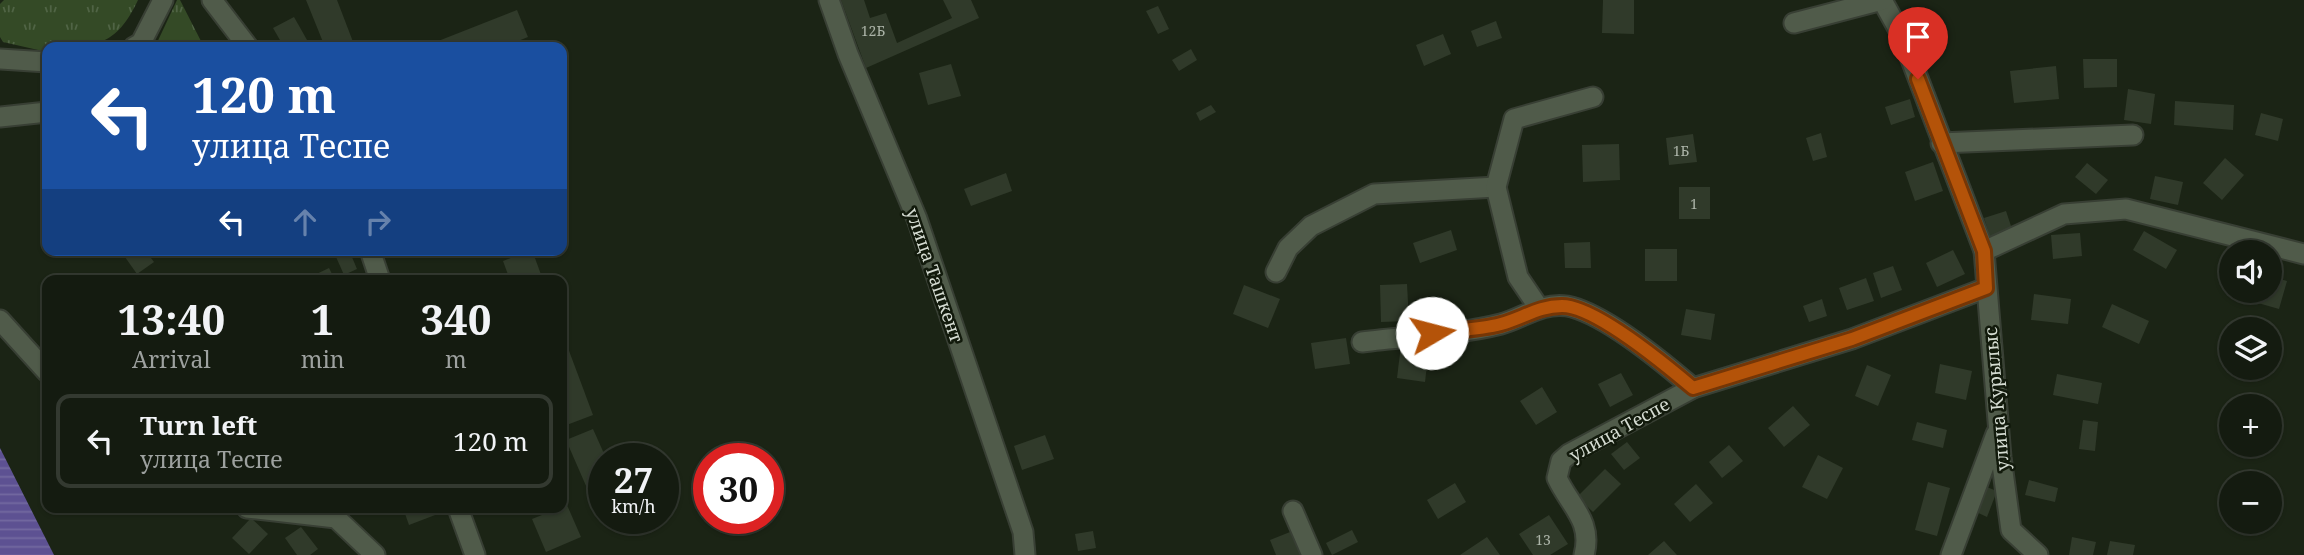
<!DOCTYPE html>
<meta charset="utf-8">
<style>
body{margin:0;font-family:"Noto Serif",serif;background:#21281e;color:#f1f3f6;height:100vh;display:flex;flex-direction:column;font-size:26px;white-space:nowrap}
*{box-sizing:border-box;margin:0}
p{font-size:23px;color:#9da19f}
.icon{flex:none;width:38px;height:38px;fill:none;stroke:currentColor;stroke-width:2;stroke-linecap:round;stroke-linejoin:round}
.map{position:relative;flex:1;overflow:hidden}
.details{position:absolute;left:42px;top:275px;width:525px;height:238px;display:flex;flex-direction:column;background:#141b10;border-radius:14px;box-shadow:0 2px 5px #0004,0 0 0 2px #333930}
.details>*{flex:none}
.top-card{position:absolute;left:42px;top:42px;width:525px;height:214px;border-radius:14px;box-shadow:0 2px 5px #0004,0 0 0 2px #333930;background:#1a4fa0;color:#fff;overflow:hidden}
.buttons{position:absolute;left:2219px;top:240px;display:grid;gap:14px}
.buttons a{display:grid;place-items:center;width:63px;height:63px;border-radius:50%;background:#141b10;box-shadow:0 2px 5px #0004,0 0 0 2px #333930;font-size:35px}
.speed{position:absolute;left:588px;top:443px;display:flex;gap:14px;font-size:35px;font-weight:700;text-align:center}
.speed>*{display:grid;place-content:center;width:91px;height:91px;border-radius:50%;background:#141b10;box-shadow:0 2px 5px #0004,0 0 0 2px #333930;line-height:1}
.speed small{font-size:18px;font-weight:400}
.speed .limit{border:10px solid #d22;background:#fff;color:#111}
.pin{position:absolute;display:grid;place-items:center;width:60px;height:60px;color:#fff;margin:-72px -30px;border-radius:50% 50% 50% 0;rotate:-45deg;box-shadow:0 0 7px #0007}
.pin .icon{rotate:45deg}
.me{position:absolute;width:77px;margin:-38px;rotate:82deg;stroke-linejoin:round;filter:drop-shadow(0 0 5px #0008)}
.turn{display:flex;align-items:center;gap:24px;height:147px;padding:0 35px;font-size:32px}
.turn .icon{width:91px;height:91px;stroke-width:2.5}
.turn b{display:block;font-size:49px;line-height:60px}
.lanes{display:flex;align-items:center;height:66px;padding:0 35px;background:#0003;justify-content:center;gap:35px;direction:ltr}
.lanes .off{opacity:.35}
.eta{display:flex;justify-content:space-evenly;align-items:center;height:119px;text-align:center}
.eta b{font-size:42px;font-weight:700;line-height:49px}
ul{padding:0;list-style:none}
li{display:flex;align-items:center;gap:21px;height:94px;margin:0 14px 10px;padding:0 21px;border:4px solid #333930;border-radius:14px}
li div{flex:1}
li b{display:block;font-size:26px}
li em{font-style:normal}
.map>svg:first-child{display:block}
.grass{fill:url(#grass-tufts)}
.water{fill:url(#water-rules)}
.building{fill:#303a2a}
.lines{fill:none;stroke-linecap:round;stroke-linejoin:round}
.minor-casing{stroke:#383f34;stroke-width:23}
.minor{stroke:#505b4a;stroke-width:19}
.route-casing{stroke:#753606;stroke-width:18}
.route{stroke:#b45309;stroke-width:12}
.labels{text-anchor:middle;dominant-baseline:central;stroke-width:5;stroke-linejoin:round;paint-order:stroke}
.number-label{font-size:14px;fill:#acb4a8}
.street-label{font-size:18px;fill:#d5dcd2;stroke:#121a0c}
</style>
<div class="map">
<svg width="2304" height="555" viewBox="0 0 2304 555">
<defs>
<pattern id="grass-tufts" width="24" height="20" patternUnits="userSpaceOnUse" patternTransform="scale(1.75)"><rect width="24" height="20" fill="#344a26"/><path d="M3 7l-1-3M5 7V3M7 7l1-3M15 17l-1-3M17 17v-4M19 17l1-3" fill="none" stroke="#506445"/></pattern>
<pattern id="water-rules" width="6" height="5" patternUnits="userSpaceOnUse" patternTransform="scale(1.75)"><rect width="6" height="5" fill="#5d5192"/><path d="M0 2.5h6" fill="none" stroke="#7369a0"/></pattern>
</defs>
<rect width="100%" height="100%" fill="#1b2415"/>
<g class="grass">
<path d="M 4,0 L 138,0 C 116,47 95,47 47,47 L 47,52 L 3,42 L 0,37 L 0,4 Z"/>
<path d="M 177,0 L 180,0 L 204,47 L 155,47 Z"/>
</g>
<path class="water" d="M 0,448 L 54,555 L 0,555 Z"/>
<g class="building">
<path d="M 306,0 L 337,0 L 355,47 L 325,47 Z"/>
<path d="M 841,0 L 864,0 L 870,18 L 886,13 L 897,43 L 952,18 L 943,0 L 971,0 L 979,18 L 866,68 Z"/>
<path d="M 1603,0 L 1634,0 L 1634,34 L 1602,33 Z"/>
<path d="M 1158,6 L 1169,29 L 1158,34 L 1146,11 Z"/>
<path d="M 517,10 L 528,37 L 503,47 L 423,47 Z"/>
<path d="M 294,17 L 311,47 L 284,47 L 273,28 Z"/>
<path d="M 1496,21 L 1502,38 L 1477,47 L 1471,31 Z"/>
<path d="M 1443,34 L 1451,54 L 1424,66 L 1416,45 Z"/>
<path d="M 1191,49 L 1197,60 L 1179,71 L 1172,60 Z"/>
<path d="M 2083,59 L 2117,59 L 2117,87 L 2084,88 Z"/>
<path d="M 951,64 L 961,96 L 928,105 L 919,73 Z"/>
<path d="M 2056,66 L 2059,99 L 2014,103 L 2010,71 Z"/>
<path d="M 2128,89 L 2155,94 L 2151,124 L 2124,120 Z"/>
<path d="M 1910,99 L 1915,117 L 1891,125 L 1885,107 Z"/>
<path d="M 2175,101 L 2234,105 L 2233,130 L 2174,125 Z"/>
<path d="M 1211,105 L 1216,112 L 1200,121 L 1196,113 Z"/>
<path d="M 2261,113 L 2283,119 L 2278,141 L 2255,135 Z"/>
<path d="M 1821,133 L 1827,157 L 1813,161 L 1806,138 Z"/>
<path d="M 1693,134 L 1697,162 L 1669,165 L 1666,138 Z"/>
<path d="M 1619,144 L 1620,180 L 1583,182 L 1582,145 Z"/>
<path d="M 2225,158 L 2244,175 L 2222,200 L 2203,183 Z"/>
<path d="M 1933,162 L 1943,191 L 1915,201 L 1905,172 Z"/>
<path d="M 2087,163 L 2108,180 L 2096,194 L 2075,177 Z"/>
<path d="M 1006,173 L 1012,191 L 971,206 L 964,189 Z"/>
<path d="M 2155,176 L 2183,182 L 2178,205 L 2150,199 Z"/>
<rect x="1679" y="187" width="31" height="32"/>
<path d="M 2006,211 L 2012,229 L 1990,236 L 1984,218 Z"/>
<path d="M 1451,230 L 1457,250 L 1420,263 L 1413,243 Z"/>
<path d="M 2144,231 L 2177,250 L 2166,269 L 2133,250 Z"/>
<path d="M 2080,233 L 2082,256 L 2053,259 L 2051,235 Z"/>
<path d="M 1590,242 L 1591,268 L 1565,268 L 1564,243 Z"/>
<rect x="1645" y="249" width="32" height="32"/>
<path d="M 120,250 L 145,250 L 154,262 L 137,274 Z"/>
<path d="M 333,250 L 349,250 L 357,269 L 344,275 Z"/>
<path d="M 532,250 L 543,280 L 510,280 L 503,261 Z"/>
<path d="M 1953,250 L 1965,274 L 1937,287 L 1926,263 Z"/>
<path d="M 1893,266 L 1902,290 L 1881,298 L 1873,273 Z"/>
<path d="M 329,268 L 335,280 L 304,280 Z"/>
<path d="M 2270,276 L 2287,281 L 2279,309 L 2258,303 L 2261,290 L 2270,290 Z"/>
<path d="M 1866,278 L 1874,301 L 1847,310 L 1839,288 Z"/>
<path d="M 1407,284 L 1409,321 L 1381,322 L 1380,285 Z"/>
<path d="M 1244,285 L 1280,299 L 1268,328 L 1233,314 Z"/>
<path d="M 2034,294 L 2071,299 L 2068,324 L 2031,320 Z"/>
<path d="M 1822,299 L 1827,316 L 1809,322 L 1803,306 Z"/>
<path d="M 2112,304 L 2149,321 L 2139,344 L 2102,327 Z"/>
<path d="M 1686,309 L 1715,314 L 1711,340 L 1681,335 Z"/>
<path d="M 562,332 L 593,415 L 564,426 L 562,421 Z"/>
<path d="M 1346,338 L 1350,364 L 1315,369 L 1311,343 Z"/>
<path d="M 1401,345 L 1429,348 L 1425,382 L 1397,378 Z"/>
<path d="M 1940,364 L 1972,371 L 1966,400 L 1935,393 Z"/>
<path d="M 1867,365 L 1891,375 L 1878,406 L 1855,396 Z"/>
<path d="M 1621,373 L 1633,395 L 1610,407 L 1598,384 Z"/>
<path d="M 2057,374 L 2102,383 L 2098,404 L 2053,395 Z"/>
<path d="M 1542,387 L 1557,412 L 1536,425 L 1520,401 Z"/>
<path d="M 1793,406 L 1810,425 L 1784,447 L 1768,428 Z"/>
<path d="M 2083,420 L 2098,422 L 2095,451 L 2079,449 Z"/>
<path d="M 1917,422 L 1947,430 L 1943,448 L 1912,440 Z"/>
<path d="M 593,429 L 606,458 L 604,458 L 604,508 L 597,511 L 566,440 Z"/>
<path d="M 1045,435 L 1054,459 L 1022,470 L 1014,446 Z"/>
<path d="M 1627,442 L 1640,458 L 1624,470 L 1611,454 Z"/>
<path d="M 1729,445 L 1743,461 L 1722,478 L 1709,462 Z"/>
<path d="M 1818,455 L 1843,468 L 1827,499 L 1802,487 Z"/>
<path d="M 1605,469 L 1621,484 L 1593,512 L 1577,497 Z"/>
<path d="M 2029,480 L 2058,488 L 2055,502 L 2025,495 Z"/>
<path d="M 1928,482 L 1950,488 L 1937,536 L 1915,530 Z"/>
<path d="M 1455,483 L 1466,502 L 1438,519 L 1427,500 Z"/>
<path d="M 1696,484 L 1713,503 L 1690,522 L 1674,504 Z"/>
<path d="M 1984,486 L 1997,491 L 1987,517 L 1974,511 Z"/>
<path d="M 567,505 L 581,537 L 546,552 L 532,519 Z"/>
<path d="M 403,508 L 441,508 L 443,512 L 409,525 Z"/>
<path d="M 1549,515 L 1568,544 L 1550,555 L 1533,555 L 1519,534 Z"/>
<path d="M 251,518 L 268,534 L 249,554 L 232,538 Z"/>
<path d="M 301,527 L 318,549 L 310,555 L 297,555 L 285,538 Z"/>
<path d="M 1352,530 L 1358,542 L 1332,555 L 1326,543 Z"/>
<path d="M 1093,531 L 1096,548 L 1078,551 L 1075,534 Z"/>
<path d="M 1290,532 L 1300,555 L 1276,555 L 1270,540 Z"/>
<path d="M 1487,537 L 1500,555 L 1460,555 Z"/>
<path d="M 2072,537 L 2096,542 L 2093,555 L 2069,555 Z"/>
<path d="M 1664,541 L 1677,555 L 1648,555 Z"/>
<path d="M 2110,541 L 2135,545 L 2133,555 L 2107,555 Z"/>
</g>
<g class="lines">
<defs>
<g id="minor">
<path d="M 212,0 L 248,47"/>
<path d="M 829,0 L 848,54 L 917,219 L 1023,532 L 1025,555"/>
<path d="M 1882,0 L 1902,36 L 1984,251 L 2001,457 L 2011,530 L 2038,555"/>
<path d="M 1794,23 L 1882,0"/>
<path d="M 134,47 L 141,43 L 163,0"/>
<path d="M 0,59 L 47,62"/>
<path d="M 0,117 L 47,112"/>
<path d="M 1941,143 L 2133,135"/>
<path d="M 370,250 L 380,280"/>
<path d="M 1984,251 L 2064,214 L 2126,209 L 2304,254"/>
<path d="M 1276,272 L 1288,248 L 1311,226 L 1374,194 L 1496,187"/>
<path d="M 1539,308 L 1518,277 L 1496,187 L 1514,119 L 1593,97"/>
<path d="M 0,320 L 47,372"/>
<path d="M 1362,342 C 1406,336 1458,335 1501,324 C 1523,318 1542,302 1567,306 C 1604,313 1664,363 1693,388"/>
<path d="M 247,508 L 336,518 L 375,555"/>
<path d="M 458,508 L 475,555"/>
<path d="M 1293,511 L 1312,555"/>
<path d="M 1584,555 C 1593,521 1570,506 1557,478 L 1561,461 L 1569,454 L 1693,388 L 1852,339 L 1986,288"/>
<path d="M 1951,555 L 1996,434"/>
</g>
</defs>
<use href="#minor" class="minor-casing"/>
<use href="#minor" class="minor"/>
</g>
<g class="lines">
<defs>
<path id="route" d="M 1432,333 C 1454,330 1479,330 1501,324 C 1523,318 1539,306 1562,306 C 1595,306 1667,366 1693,388 L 1852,339 L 1986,288 L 1984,251 L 1918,79"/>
</defs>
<use href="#route" class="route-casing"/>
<use href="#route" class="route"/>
</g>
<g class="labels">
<g class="number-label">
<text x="873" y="30">12Б</text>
<text x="1681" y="150">1Б</text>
<text x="1694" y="203">1</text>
<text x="1543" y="539">13</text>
</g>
<g class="street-label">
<text transform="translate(935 275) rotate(71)">улица Ташкент</text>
<text transform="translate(1996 399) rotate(-95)">улица Курылыс</text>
<text transform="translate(1619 429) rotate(-29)">улица Теспе</text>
</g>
</g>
</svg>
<div class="buttons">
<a><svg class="icon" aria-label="sound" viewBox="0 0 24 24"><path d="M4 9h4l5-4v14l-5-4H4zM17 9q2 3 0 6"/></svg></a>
<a><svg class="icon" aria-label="layers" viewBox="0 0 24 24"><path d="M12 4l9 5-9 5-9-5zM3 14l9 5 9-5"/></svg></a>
<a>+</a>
<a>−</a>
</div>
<div class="speed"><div>27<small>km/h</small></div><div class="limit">30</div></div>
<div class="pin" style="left:1918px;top:79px;background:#d93025"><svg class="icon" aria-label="arrive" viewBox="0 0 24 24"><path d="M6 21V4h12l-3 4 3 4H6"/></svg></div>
<svg class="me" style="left:1432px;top:333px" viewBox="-20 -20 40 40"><circle r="19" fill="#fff"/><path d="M0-13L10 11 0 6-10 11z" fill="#b45309"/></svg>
<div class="top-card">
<div class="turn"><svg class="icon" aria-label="left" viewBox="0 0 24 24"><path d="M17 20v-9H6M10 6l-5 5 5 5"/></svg><div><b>120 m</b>улица Теспе</div></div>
<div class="lanes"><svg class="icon" aria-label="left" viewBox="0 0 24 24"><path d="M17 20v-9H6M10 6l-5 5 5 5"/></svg><svg class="icon off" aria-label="ahead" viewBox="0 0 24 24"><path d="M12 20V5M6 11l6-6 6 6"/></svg><svg class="icon off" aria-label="right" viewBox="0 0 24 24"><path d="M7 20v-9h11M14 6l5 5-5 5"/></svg></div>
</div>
<section class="details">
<div class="eta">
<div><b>13:40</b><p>Arrival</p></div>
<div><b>1</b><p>min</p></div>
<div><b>340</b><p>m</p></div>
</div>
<ul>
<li><svg class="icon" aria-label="left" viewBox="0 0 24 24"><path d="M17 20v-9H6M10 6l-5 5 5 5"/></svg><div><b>Turn left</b><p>улица Теспе</p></div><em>120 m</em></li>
</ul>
</section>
</div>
